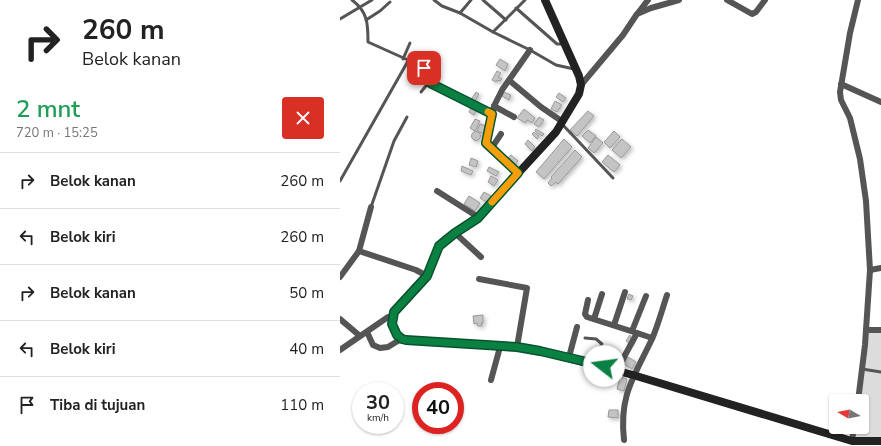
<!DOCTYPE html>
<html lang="id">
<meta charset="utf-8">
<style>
body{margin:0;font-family:"Nunito Sans",sans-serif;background:#f6f6f6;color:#222;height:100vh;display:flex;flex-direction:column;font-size:15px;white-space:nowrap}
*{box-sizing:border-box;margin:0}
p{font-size:13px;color:#767676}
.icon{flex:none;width:22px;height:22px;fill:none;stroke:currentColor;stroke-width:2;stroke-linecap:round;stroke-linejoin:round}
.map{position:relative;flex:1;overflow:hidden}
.details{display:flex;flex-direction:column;background:#fff;width:340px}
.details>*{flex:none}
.guide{background:#fff;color:#222;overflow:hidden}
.needle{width:26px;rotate:280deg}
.buttons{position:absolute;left:489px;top:394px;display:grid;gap:8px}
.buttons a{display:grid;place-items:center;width:40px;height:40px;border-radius:4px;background:#fff;box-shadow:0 1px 3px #0004;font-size:20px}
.speed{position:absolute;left:12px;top:382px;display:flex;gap:8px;font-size:20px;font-weight:700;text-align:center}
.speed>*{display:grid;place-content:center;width:52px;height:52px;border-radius:50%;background:#fff;box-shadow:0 1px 3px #0004;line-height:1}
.speed small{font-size:10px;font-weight:400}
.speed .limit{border:6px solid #d22;background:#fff;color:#111}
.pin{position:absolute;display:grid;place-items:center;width:34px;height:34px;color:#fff;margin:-17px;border-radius:8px;box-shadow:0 2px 6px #0006}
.me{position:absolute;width:44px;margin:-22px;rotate:285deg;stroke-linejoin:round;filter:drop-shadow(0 0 3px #0008)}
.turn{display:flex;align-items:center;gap:14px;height:84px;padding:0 16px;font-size:18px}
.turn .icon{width:52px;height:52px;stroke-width:2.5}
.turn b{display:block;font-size:28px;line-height:34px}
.round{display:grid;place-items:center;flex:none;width:42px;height:42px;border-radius:4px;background:#f6f6f6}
.head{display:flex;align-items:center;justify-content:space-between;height:68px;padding:0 16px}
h1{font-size:24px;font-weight:600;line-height:30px;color:#1e9e55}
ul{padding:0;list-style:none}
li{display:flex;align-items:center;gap:12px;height:56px;padding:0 16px;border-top:1px solid #e0e0e0}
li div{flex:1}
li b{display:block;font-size:15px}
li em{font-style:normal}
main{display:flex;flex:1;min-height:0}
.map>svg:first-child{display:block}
.green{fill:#dcdcdc}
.building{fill:#c4c4c4;stroke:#999;filter:url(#shadow)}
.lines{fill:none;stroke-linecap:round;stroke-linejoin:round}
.lane{stroke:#555;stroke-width:3}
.street{stroke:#555;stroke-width:6}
.secondary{stroke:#222;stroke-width:8}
.route-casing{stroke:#07532c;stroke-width:10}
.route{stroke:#0b8043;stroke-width:7}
.slow{stroke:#f59e0b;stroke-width:7}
</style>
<main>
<section class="details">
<div class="guide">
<div class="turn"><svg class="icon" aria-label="right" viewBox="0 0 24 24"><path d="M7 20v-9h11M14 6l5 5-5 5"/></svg><div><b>260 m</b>Belok kanan</div></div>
</div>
<div class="head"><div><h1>2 mnt</h1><p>720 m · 15:25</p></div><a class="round" style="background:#d93025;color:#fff"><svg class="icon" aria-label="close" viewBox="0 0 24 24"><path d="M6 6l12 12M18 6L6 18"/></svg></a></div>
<ul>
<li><svg class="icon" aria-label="right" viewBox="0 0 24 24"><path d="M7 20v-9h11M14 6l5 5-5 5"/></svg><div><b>Belok kanan</b></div><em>260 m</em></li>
<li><svg class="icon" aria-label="left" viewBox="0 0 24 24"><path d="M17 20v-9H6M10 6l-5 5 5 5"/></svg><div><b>Belok kiri</b></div><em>260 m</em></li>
<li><svg class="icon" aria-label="right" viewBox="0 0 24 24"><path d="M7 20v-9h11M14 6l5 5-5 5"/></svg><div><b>Belok kanan</b></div><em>50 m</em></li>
<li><svg class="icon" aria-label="left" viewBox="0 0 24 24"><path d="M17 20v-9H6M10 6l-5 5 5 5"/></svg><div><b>Belok kiri</b></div><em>40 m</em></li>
<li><svg class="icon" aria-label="arrive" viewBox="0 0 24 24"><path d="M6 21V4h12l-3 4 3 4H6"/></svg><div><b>Tiba di tujuan</b></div><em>110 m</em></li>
</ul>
</section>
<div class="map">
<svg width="541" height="446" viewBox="0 0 541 446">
<defs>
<filter id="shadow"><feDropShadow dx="2" dy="2" stdDeviation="2" flood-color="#0004"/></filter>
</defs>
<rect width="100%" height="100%" fill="#fff"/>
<path class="green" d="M 529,332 L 541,332 L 541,437 L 515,438 L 516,427 L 522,427 L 522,401 L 520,401 Z"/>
<g class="building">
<path d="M 160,59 L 168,64 L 165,71 L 156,65 Z"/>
<path d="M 157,71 L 161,73 L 158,77 L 162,79 L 160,81 L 157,80 L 156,82 L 152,80 Z"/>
<path d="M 136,92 L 139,94 L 134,103 L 130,101 Z"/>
<path d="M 164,92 L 171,95 L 169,100 L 162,96 Z"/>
<path d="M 219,93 L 226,98 L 223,102 L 216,97 Z"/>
<path d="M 215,101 L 222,105 L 217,112 L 211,109 Z"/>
<path d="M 132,106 L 137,109 L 134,115 L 129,112 Z"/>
<path d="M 184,109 L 195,118 L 192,123 L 187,120 L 185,123 L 177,118 Z"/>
<path d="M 248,111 L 254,116 L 237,136 L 230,130 Z"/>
<path d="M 199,117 L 204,120 L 199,127 L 194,124 Z"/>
<path d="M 135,119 L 140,121 L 135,131 L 130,128 Z"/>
<path d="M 140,124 L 147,126 L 144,134 L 137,131 Z"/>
<path d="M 196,129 L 204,134 L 202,136 L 195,131 Z"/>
<path d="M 248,130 L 256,136 L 250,143 L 242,136 Z"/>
<path d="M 274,131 L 280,137 L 270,148 L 264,142 Z"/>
<circle cx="136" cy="136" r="4.5"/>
<path d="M 194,132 L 199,136 L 197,139 L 192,134 Z"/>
<path d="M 256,137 L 263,143 L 254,153 L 248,148 Z"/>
<path d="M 224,139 L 232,147 L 204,179 L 196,172 Z"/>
<path d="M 282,139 L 291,147 L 281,158 L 272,150 Z"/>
<path d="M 188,140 L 195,147 L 192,151 L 185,144 Z"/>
<path d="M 235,150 L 242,157 L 218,184 L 216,182 L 211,186 L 208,183 L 212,178 L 211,177 Z"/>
<path d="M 171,155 L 178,161 L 174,166 L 167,159 Z"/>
<path d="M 268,155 L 280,165 L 274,172 L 262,162 Z"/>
<path d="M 131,158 L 138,161 L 136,167 L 129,165 Z"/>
<path d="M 122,166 L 133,171 L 131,175 L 121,171 Z"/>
<path d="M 149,167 L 159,172 L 156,176 L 147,171 Z"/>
<path d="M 151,176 L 158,180 L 154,186 L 148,182 Z"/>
<path d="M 144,192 L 151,196 L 146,202 L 140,198 Z"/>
<path d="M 129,196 L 140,203 L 135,211 L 124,204 Z"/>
<path d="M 289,294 L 293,296 L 291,300 L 287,299 Z"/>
<path d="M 143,315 L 143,323 L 141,323 L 142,326 L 138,326 L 137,323 L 134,324 L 133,316 Z"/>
<path d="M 290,335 L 292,340 L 290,344 L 286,341 Z"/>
<path d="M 288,357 L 296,362 L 292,369 L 284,364 Z"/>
<path d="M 280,377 L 287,379 L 284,391 L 277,389 Z"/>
<path d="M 269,410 L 278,410 L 278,418 L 268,417 Z"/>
</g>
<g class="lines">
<g class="lane">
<path d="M 12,0 C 28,12 28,24 28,42 L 88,69 L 89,82 L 100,88"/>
<path d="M 94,0 L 102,6 L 120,13 L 131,0"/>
<path d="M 143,0 L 166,20"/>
<path d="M 176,8 L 217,44 L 224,44"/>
<path d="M 120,13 L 153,32 L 185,0"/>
<path d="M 0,19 L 32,0"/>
<path d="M 26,20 L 40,11 L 50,2"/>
<path d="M 153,32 L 190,50 L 216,65 L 234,69"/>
<path d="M 63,59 L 70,43"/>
<path d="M 81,92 L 89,82"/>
<path d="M 222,124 L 273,178"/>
<path d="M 0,181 L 68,61"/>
<path d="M 31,207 L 54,141 L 67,117"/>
<path d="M 245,338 L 256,339 L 262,344 L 251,363"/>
<path d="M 522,369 L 541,372"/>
</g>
<g class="street">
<path d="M 387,0 L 412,14 L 416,12 L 425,0"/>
<path d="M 298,13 L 308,0"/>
<path d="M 170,81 L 201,107 L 223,122"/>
<path d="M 501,84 L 541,102"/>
<path d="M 241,85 L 283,35 L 297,14 L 311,8 L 339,0"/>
<path d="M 100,88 L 152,114"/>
<path d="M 154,106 L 174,117"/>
<path d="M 151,149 L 161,134"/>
<path d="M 178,173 L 147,145 L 145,141 L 154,106 L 162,90 L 190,50"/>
<path d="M 97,191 L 138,217"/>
<path d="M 115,233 L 141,257"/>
<path d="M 19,251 L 76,270 L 87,276"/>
<path d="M 530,270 L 541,268"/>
<path d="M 0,277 L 19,251 L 31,207"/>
<path d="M 139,279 L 187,288 L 177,347"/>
<path d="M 248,300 L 245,314 L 247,317 L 297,333 L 277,370"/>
<path d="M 0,319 L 20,336"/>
<path d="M 254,319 L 262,294"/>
<path d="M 274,325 L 285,292"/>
<path d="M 526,330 L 541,330"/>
<path d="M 292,331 L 306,296"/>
<path d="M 27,332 L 33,345 L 40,348 L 48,347 L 61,339"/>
<path d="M 297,333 L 312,338"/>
<path d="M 0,350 L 48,317 L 52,318"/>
<path d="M 229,357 L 237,327"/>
<path d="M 151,380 L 160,347"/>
<path d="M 518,401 L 525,345 L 530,270 L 526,201 L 520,159 L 510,118 L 501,100 L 500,92 L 510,33 L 518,0"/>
<path d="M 284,440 C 279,395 294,377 312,339 C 318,325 322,310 327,295"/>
<path d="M 512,441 L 514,427"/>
</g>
<path class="secondary" d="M 205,0 L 239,76 L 241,85 L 239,94 L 216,132 L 138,217 L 106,239 L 99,246 L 87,276 L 54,312 L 52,324 L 57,335 L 61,339 L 66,340 L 177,347 L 200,351 L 293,375 L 512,441 L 541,441"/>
</g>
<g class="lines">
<defs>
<path id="route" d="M 84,68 L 89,72 L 89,82 L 92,84 L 152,114 L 146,143 L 178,173 L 138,218 L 115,233 L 99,246 L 87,276 L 54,312 L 52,324 L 57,335 L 62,339 L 66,340 L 177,347 L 200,351 L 264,366"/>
</defs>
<use href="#route" class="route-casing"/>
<use href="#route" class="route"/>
<path class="slow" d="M 148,112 L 152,114 L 146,143 L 178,173 L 152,202"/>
</g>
</svg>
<div class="buttons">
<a><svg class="needle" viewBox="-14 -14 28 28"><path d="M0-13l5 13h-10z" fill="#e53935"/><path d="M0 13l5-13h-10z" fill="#767676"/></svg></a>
</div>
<div class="speed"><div>30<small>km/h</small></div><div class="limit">40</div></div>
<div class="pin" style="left:84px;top:68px;background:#d93025"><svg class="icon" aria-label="arrive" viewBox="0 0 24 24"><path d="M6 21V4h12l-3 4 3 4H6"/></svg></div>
<svg class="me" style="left:264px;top:366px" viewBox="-20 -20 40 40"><circle r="19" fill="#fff"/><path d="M0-13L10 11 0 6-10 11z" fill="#0b8043"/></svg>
</div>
</main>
